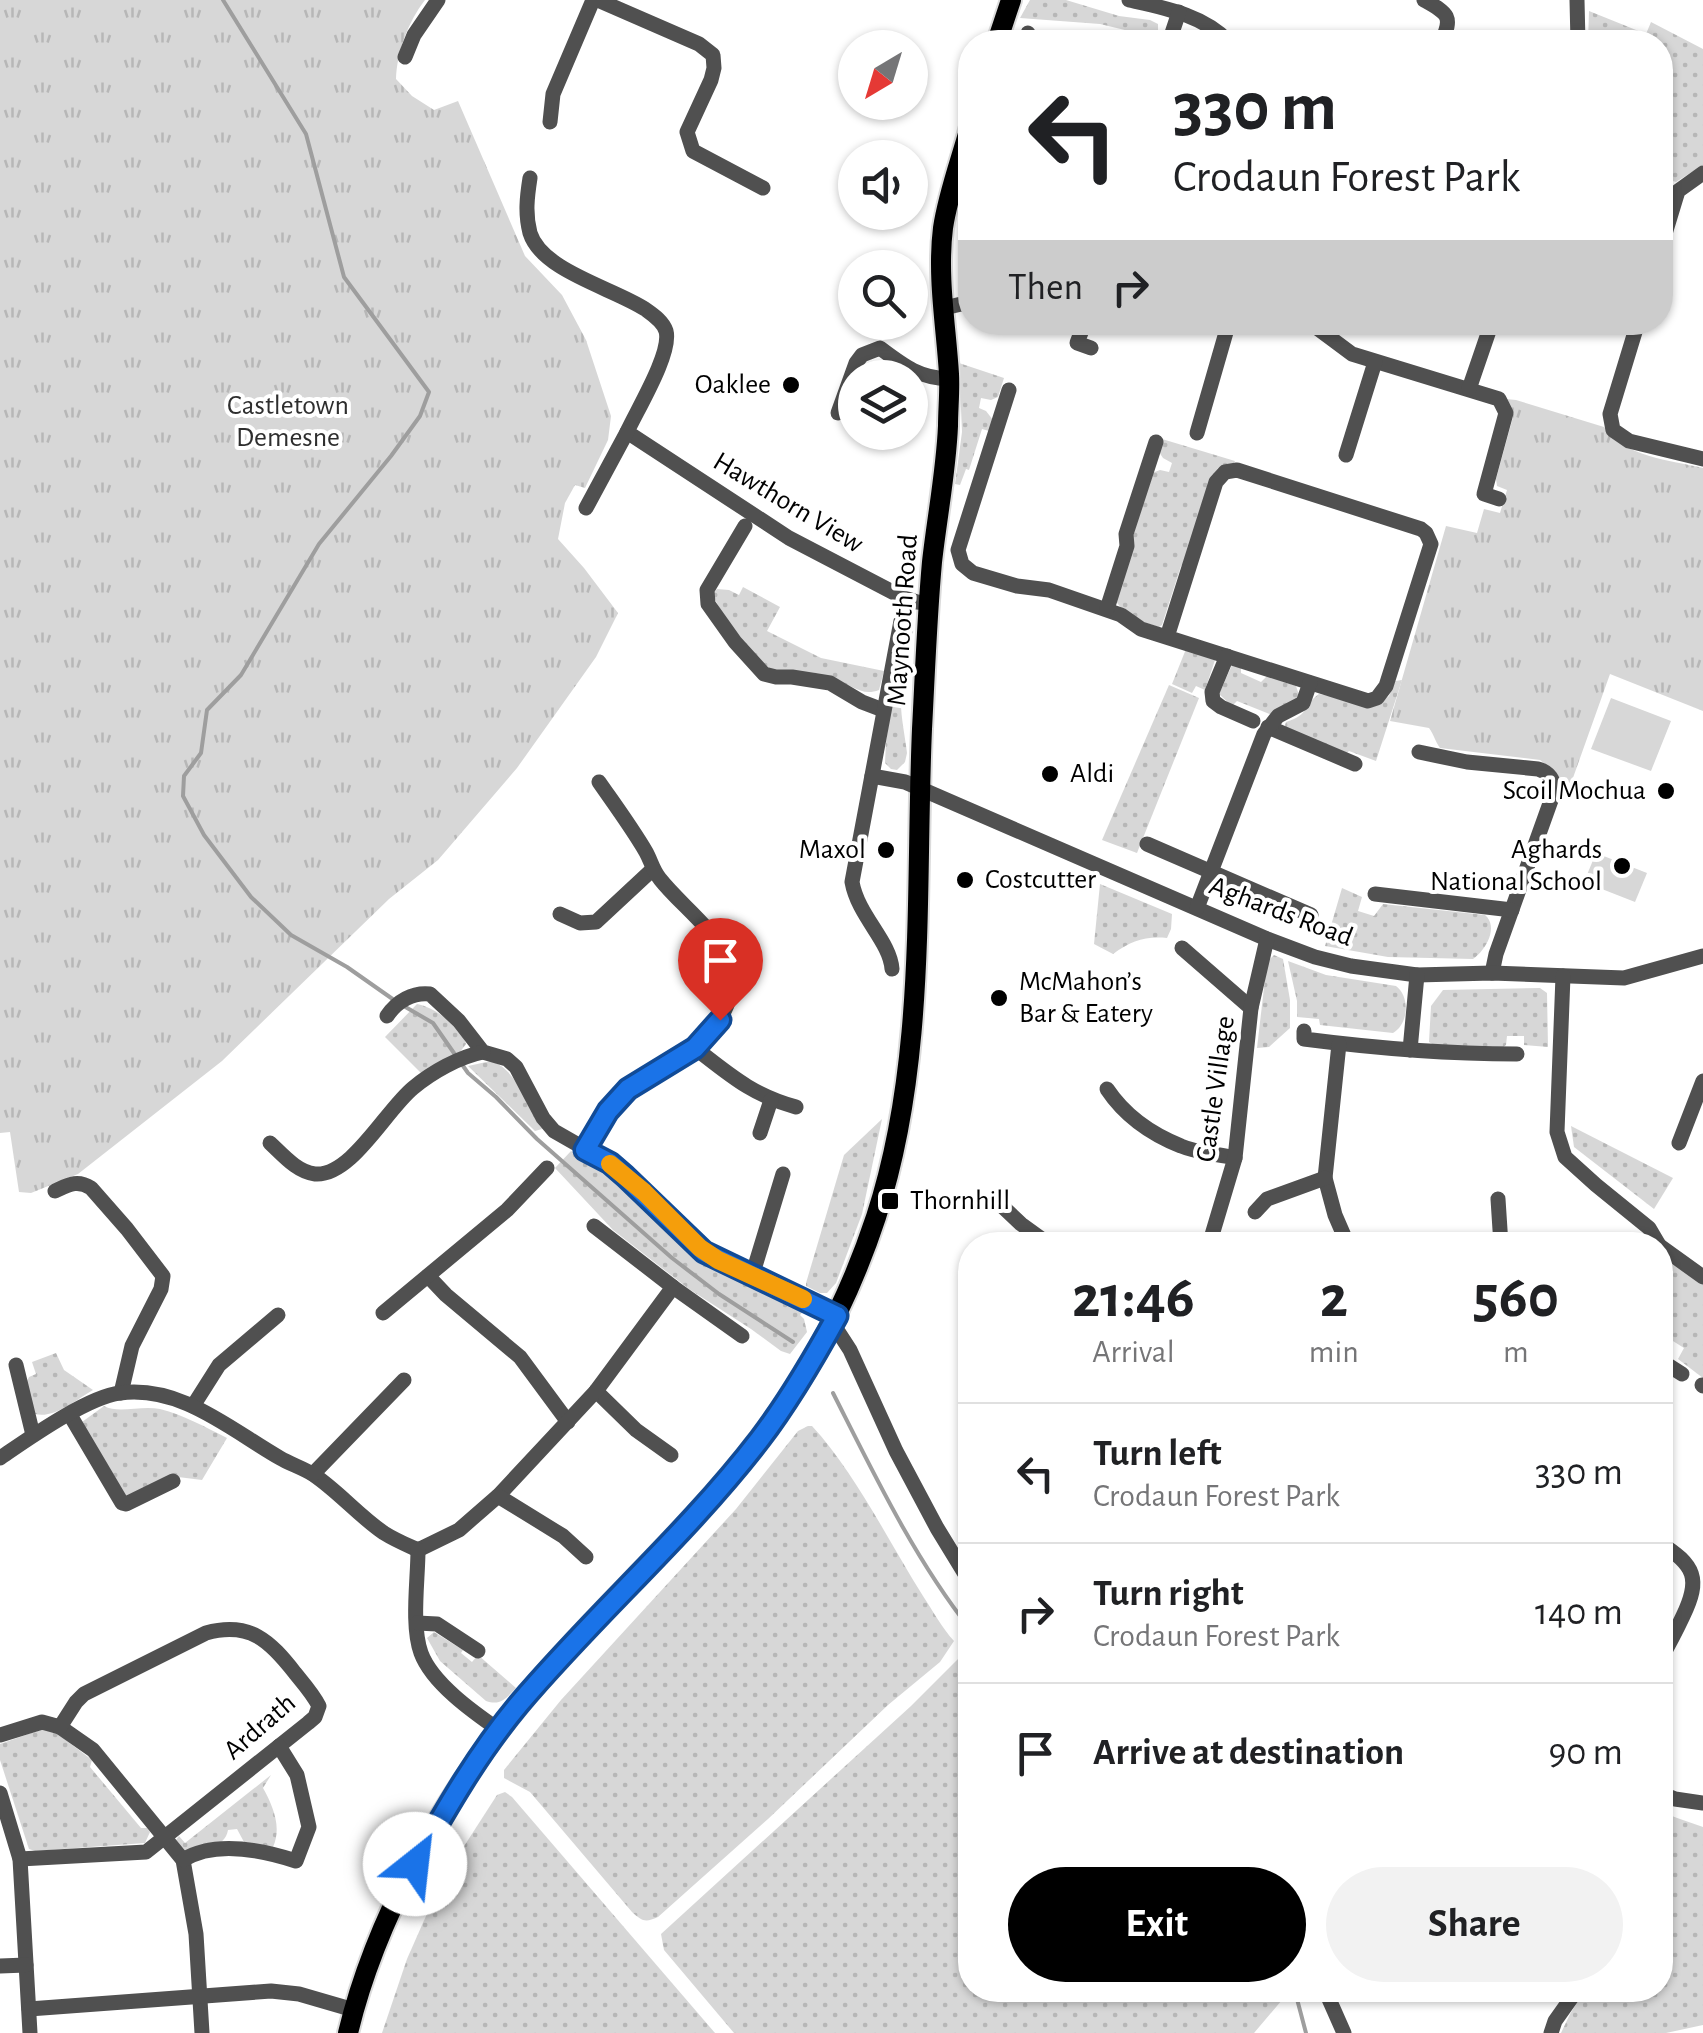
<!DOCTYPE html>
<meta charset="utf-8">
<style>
body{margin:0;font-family:"Alegreya Sans",sans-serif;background:#f2f2f2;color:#202124;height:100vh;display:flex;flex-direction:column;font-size:38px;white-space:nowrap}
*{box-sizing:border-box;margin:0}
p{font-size:32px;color:#757577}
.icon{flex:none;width:55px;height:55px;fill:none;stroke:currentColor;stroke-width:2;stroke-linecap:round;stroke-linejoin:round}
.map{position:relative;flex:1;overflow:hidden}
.sheet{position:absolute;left:958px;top:1232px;width:715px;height:770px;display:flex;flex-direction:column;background:#fff;border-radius:40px;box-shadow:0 2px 8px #0004}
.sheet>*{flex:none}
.banner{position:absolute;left:958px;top:30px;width:715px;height:305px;border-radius:40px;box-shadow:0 2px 8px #0004;background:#fff;color:#202124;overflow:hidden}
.needle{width:65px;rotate:218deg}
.buttons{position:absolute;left:838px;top:30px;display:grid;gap:20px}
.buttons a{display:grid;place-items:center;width:90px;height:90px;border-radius:50%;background:#fff;box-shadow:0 2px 8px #0004;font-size:50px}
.pin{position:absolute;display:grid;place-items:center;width:85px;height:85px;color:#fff;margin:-102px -42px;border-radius:50% 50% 50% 0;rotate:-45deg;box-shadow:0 0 10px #0007}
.pin .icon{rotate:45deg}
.me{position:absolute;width:110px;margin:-55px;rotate:29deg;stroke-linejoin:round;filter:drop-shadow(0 0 8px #0008)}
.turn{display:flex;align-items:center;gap:35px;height:210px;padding:0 50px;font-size:45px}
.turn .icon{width:130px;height:130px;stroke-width:2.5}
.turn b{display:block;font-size:70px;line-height:85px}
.then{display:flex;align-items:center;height:95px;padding:0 50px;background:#0003;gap:20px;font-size:38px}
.eta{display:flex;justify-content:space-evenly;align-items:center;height:170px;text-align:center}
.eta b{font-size:60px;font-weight:600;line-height:70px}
.cta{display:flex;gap:20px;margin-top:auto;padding:20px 50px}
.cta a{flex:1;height:115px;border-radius:60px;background:#000;color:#fff;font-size:40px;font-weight:600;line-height:115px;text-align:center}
.cta a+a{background:#f2f2f2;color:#202124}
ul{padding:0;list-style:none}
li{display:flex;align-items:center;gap:30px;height:140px;padding:0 50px;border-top:2px solid #e0e0e0}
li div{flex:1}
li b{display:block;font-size:38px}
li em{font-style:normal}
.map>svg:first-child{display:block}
.grass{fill:url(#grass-dots)}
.park{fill:url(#park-tufts)}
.pitch{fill:#d7d7d7}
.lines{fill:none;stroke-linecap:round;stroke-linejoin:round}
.stream{stroke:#9e9e9e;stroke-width:4}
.major-casing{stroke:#dbdbdb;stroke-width:24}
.minor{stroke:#505050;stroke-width:15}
.major{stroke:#000;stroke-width:20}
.route-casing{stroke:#114b97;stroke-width:25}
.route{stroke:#1a73e8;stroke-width:18}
.slow{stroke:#f59e0b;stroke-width:18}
.poi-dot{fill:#000;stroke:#fff;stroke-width:4}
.labels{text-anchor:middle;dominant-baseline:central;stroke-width:8;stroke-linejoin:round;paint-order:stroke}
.poi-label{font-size:28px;fill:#000;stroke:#fff;text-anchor:end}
.park-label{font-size:28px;fill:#2e2e2e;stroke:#fff}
.street-label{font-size:28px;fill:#000;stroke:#fff}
</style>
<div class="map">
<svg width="1703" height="2033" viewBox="0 0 1703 2033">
<defs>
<pattern id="grass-dots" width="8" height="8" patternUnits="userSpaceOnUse" patternTransform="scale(2.5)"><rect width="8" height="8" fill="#d7d7d7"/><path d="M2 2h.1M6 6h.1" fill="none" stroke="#b7b7b7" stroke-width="1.8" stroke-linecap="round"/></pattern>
<pattern id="park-tufts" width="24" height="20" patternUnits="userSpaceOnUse" patternTransform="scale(2.5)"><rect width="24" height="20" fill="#d7d7d7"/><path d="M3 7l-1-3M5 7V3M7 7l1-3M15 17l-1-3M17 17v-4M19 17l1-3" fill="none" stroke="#b7b7b7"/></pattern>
</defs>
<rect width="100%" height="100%" fill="#fff"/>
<g class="grass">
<path d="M 1030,0 L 1066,0 L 1119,16 L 1150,20 L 1158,24 L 1158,38 L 1100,24 L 1020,18 Z"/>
<path d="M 1589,11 L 1646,34 L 1651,22 L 1703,49 L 1703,165 L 1676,182 L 1660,177 L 1660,42 L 1588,42 Z"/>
<path d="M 959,363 L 1004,378 L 998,397 L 991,400 L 981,398 L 979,408 L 986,411 L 993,420 L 989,431 L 982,429 L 969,470 L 966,469 L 960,485 L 955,484 L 962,432 Z"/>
<path d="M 1162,439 L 1235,461 L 1234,463 L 1218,468 L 1208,484 L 1204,506 L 1186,562 L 1181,566 L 1162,625 L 1159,627 C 1143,622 1125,616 1116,601 L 1132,538 L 1152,473 L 1160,470 L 1169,472 L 1172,463 L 1163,458 L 1159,452 Z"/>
<path d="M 743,587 L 780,607 L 767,631 L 821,658 L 884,671 L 879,690 C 861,697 852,684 835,680 C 816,675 789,677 771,670 C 753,662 719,613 713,594 L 717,589 L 729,590 L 739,595 Z"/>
<path d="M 905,616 L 911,616 C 919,644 902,669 901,696 C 900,714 905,735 907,753 L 905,762 L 897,770 L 891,769 L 885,763 L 886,742 L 893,693 L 906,634 L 908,621 Z"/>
<path d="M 1186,649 L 1215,660 L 1205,690 L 1196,686 L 1192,693 L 1172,684 Z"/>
<path d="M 1232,665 L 1241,667 L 1241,673 L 1261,682 L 1268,675 L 1296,686 L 1299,695 L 1294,704 L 1272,715 L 1237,701 L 1232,706 L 1219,694 Z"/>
<path d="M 1402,680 L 1376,761 L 1349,751 L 1347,753 L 1286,728 L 1285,725 L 1286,722 C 1311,714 1303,705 1319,694 L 1378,705 L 1389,696 L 1395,681 Z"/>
<path d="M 1169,685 L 1199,698 L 1137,853 L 1102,840 Z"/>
<path d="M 1100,884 L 1172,914 L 1171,929 L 1167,938 C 1145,936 1131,941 1113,954 L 1094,944 Z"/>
<path d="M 1342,888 L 1362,897 L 1358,911 L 1374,916 L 1383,904 L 1485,915 C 1499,927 1486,950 1473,959 L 1388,957 L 1325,946 Z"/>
<path d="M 1274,955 L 1283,959 L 1290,1000 L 1290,1028 L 1269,1047 L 1257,1048 L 1267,962 Z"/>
<path d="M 1288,961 L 1326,975 L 1396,986 C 1410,996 1409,1024 1393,1033 L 1320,1025 L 1319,1019 L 1297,1017 L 1297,1001 Z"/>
<path d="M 1540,988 L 1547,993 L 1548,1047 L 1524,1045 L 1524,1036 L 1507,1036 L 1506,1045 L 1499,1050 L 1434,1045 L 1429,1042 L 1431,1006 L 1443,990 Z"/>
<path d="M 417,1004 C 434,1007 462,1027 466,1044 L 460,1052 L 421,1073 L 385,1037 Z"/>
<path d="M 491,1061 C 519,1070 525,1107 542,1129 L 535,1131 L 468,1066 Z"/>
<path d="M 882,1119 L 862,1214 L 836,1283 L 827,1293 L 820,1293 L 806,1286 L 806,1283 L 844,1155 Z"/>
<path d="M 1571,1126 L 1673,1178 L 1654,1209 L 1574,1147 Z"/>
<path d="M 571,1151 L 619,1180 L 644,1202 L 685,1248 L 706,1264 L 805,1309 L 800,1315 L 804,1319 L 807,1332 L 790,1354 L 781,1351 L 751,1329 L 689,1289 L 613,1230 L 555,1168 Z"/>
<path d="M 1668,1260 L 1703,1283 L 1703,1378 L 1678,1359 L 1684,1348 L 1665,1336 L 1660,1343 L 1660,1263 Z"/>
<path d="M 56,1353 L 64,1370 L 93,1390 C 76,1400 54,1419 35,1414 L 24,1387 L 29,1377 L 36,1374 L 32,1362 Z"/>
<path d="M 104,1406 C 119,1414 141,1405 160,1409 C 184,1415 205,1427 227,1438 L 202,1480 L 170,1476 L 126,1496 L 82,1422 Z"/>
<path d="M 808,1426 L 812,1426 C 854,1471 889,1542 923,1596 C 933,1611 942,1628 954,1641 L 940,1662 L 888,1705 L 768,1819 L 658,1917 C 645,1923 642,1921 632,1912 L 530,1792 L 504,1778 L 504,1770 L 561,1700 L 736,1509 L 798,1431 Z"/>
<path d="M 434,1632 L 463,1650 L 461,1653 L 472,1662 L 478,1655 L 516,1688 C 506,1698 501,1706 486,1701 L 440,1661 L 427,1638 Z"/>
<path d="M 960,1657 L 970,1666 L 970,1990 L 1280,1990 L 1282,2000 L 1254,2033 L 734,2033 L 664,1950 L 661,1934 L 911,1706 Z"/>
<path d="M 43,1729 L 54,1731 L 92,1760 L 90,1767 L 141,1828 L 147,1828 L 150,1832 L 145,1843 L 35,1851 L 29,1849 L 0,1760 L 0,1744 Z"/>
<path d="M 271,1775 L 263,1788 C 273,1806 282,1827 273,1847 L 244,1842 L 237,1829 L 228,1830 C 225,1849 201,1848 185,1852 L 176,1840 L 179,1836 L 185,1843 Z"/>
<path d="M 505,1792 L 512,1797 L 715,2033 L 382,2033 L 407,1959 L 441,1882 L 497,1795 Z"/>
<path d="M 1660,1812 L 1703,1827 L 1703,2025 L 1666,2033 L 1561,2033 L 1570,2014 L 1585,1990 L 1660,1990 Z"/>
</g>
<g class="park">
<path d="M 0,0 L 425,0 C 408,22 397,52 396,79 L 412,96 L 434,110 L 458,101 L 525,256 L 562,295 L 586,340 L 611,416 L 608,440 L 585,488 L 575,485 L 565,503 L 558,539 L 584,568 L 618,613 L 596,657 L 517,768 L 438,860 L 389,899 L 222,1061 L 78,1174 L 31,1193 L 19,1192 L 10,1132 L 0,1133 Z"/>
<path d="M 1506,399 L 1516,400 L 1604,427 C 1624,457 1670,460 1703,468 L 1703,711 L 1610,674 L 1569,789 L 1550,768 L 1540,760 L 1440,748 C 1435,741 1434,735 1429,728 L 1390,721 L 1446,526 L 1477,533 L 1484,509 L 1500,513 L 1507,490 L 1497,486 L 1496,479 L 1513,417 Z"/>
</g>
<g class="pitch">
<path d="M 1611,698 L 1671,721 L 1651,771 L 1591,749 Z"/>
<path d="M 1596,853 L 1647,873 L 1635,902 L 1584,882 Z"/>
</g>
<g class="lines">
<g class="stream">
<path d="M 223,0 L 306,134 L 344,277 L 429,392 L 420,416 L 391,456 L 319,544 L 241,675 L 207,710 L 201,753 L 184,776 L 183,796 L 204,835 L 251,897 L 291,935 L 347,967 L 394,1000"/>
<path d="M 402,1005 L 433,1023 L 456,1056"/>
<path d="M 461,1063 L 468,1073 L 496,1097 L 537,1139 L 672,1258 L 719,1294 L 793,1342"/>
<path d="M 833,1393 C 874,1474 914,1558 970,1629"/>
<path d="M 1296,1990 L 1297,1999 L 1306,2033"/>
</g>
<defs>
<g id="major">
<path d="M 997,42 L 1011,0"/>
<path d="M 348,2033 C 375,1920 442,1800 515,1710 C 591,1615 686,1535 760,1438 C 811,1372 850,1296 876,1217 C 927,1061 915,890 922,729 C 925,673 927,617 932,562 C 937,517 946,472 948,426 C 948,409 950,391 949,374 C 946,326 937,276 943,228 C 948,194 961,160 970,127"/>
</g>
</defs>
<use href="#major" class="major-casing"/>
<g class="minor">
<path d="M 598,0 L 699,44 L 713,55 L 714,68 L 711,80 L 687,132 L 693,151 L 763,188"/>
<path d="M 1129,0 C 1165,8 1203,15 1229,42"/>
<path d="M 1424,0 C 1447,13 1454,16 1441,42"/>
<path d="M 1577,0 L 1578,42"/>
<path d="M 1025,42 L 1028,33"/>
<path d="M 1169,42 L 1179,12"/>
<path d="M 405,57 L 414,35 L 438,0"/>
<path d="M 550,122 L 553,94 L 593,0"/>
<path d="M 530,178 C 527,197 525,214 530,233 C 542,271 613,288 645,309 C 652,314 663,321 666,331 C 672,353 637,410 627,432 L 789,538 L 904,598 L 917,602 L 928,603"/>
<path d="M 1660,250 L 1678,191 L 1703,173"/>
<path d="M 944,308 L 970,302"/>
<path d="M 1047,322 L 1061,327"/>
<path d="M 1085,322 L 1077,343 L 1091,348"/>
<path d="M 1309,322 L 1352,354 L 1499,399 L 1506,413 L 1484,494 L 1499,499"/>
<path d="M 1638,322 L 1610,414 L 1613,430 L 1629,441 L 1703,459"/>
<path d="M 1469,389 L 1492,322"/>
<path d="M 1009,390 L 958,550 L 962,564 L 973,573 L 1017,586 L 1049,590 L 1121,615 L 1141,629 L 1368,701 L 1377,698 L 1386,686 L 1431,544 L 1426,533 L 1421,529 L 1237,470 L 1225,472 L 1216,482 L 1167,637"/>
<path d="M 838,413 L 856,363 L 862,355 L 880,348 C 904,366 919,378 949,379"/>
<path d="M 1197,433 L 1229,322"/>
<path d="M 1346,455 L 1375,362"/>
<path d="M 586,508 L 627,432"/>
<path d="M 745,526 L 707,590 L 708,604 L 735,642 L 764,674 L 776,677 L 792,677 L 830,683 L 862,702 L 883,710"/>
<path d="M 1107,609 L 1127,546 L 1126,534 L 1156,442"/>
<path d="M 1227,656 L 1212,692 L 1213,701 L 1221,707 L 1253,721"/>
<path d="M 1268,727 L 1355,764"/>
<path d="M 1419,752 L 1467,762 L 1538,769 C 1549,772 1555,780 1554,792 L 1496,954 L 1492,973"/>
<path d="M 872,776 L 905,782 L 1267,939 L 1315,957 L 1351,966 L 1417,975 L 1492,973 L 1624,978 L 1703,956"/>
<path d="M 1147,844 L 1311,915"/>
<path d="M 1375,894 L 1512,910"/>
<path d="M 1197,908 L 1264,734 L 1278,716 L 1303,703 L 1310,683"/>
<path d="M 560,914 L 580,923 L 596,922 L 653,869"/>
<path d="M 1182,948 L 1251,1008"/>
<path d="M 892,969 C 890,941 858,916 852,882 L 901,621"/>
<path d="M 1563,976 L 1557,1132 L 1565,1157 L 1596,1185 L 1649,1228 L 1659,1245"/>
<path d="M 387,1016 C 397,1001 413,992 430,994 L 459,1021 L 483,1052 L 507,1059 L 516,1067 L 543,1118 L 554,1131 L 610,1163 L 625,1176 L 700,1248 L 734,1268 L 837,1316"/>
<path d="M 1304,1031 L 1304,1039 C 1374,1048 1445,1054 1517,1054"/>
<path d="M 1339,1044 L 1325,1178 L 1335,1215 L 1348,1245"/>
<path d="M 695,1048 C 730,1075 752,1095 796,1107"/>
<path d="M 1410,1050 L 1417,975"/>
<path d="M 1107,1089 C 1125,1116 1151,1134 1181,1146 C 1197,1153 1218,1154 1235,1158"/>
<path d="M 760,1133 L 771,1100"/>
<path d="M 270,1143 C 283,1155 297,1172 315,1174 C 351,1177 386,1110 413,1088 C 432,1072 459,1057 483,1052"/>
<path d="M 1679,1143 L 1703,1081"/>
<path d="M 585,1150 C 598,1128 610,1103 630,1088 C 651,1073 675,1064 695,1048 C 709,1037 720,1021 727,1005 C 749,951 689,916 660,879 C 653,871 651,861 646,852 C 632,828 615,805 599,782"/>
<path d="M 55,1191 C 68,1185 77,1179 91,1188 L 127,1229 L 163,1276 L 161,1289 L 132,1346 L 121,1393"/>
<path d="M 1498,1199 L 1501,1245"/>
<path d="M 1002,1206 L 1021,1224 L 1050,1245"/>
<path d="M 1255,1212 L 1267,1199 L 1325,1178"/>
<path d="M 1209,1245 L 1235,1158 L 1251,1008 L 1267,939"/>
<path d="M 1660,1246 L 1703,1277"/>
<path d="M 428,1276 L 446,1295 L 520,1357 L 568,1422"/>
<path d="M 752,1276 L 783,1174"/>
<path d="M 673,1287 L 742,1336"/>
<path d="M 383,1313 L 507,1210 L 547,1168"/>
<path d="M 830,1328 L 839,1333 L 850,1350 L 896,1451 L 937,1528 L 970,1582"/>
<path d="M 1660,1360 L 1682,1374"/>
<path d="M 16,1365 L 33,1435"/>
<path d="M 1702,1385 L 1703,1386"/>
<path d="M 596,1391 L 636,1430 L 671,1455"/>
<path d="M 193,1406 L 219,1365 L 278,1315"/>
<path d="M 70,1415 L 122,1503 L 126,1504 L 173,1481"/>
<path d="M 0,1458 C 28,1439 87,1397 120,1393 C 181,1385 231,1430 280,1458 C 290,1464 303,1468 314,1475 C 339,1492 359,1516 384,1533 C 395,1540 407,1545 418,1550 L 459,1530 L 498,1496 L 596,1391 L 673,1287 L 594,1226"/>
<path d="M 313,1474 L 404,1380"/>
<path d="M 498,1496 L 563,1536 L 586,1557"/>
<path d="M 1660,1543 C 1695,1565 1701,1579 1683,1616 C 1676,1631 1668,1646 1660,1660"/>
<path d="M 418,1550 C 418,1580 411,1625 421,1653 C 432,1683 473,1712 499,1730"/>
<path d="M 417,1623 L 437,1624 L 478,1651"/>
<path d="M 60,1727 L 93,1750 L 183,1860 L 196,1934 L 202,2033"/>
<path d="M 0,1735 L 42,1722 L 60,1727 L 76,1702 L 84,1694 L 206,1633 C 250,1621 270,1641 295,1673 C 304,1684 313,1694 319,1706 L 315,1717 L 308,1723 L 146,1852 L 20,1859"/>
<path d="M 0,1793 L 20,1859 L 30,2033"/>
<path d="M 1660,1793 L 1675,1799 L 1703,1803"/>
<path d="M 183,1860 C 215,1840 262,1850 296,1861 L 309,1827 L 297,1775 L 279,1746"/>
<path d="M 0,1966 L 26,1965"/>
<path d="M 1325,1990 L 1344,2033"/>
<path d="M 29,2009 L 271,1991 L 299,1994 L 354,2010"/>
<path d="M 1551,2033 L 1555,2021 L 1577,1990"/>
</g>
<use href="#major" class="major"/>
</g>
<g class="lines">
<defs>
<path id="route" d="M 415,1864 C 446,1809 478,1753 519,1704 C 596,1613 687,1534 760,1439 C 789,1401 814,1358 837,1316 L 704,1252 L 625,1176 L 610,1163 L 585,1150 L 608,1111 L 628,1089 L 695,1048 L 720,1020"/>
</defs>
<use href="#route" class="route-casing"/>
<use href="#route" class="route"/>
<path class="slow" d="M 610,1164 L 644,1192 L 700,1248 L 718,1260 L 803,1299"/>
</g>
<g class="poi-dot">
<circle cx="791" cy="385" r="10"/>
<circle cx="1050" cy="774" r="10"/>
<circle cx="1666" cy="791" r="10"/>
<circle cx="886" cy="850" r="10"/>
<circle cx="1622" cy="866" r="10"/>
<circle cx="965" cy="880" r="10"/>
<circle cx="999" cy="998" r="10"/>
<rect x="880" y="1191" width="20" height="20" rx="5"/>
</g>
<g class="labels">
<g class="poi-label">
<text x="771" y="385">Oaklee</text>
<text x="1070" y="774" text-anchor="start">Aldi</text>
<text x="1646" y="791">Scoil Mochua</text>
<text x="866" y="850">Maxol</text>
<text x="1602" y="850">Aghards<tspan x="1602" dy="32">National School</tspan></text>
<text x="985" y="880" text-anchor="start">Costcutter</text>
<text x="1019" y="982" text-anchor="start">McMahon’s<tspan x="1019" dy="32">Bar &amp; Eatery</tspan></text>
<text x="910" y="1201" text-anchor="start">Thornhill</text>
</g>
<g class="park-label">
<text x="288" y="406">Castletown<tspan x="288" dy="32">Demesne</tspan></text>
</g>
<g class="street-label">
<text transform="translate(788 503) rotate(31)">Hawthorn View</text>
<text transform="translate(903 620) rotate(-86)">Maynooth Road</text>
<text transform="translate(1281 912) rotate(21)">Aghards Road</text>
<text transform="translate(1216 1089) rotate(-82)">Castle Village</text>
<text transform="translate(260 1727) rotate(-41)">Ardrath</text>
</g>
</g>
</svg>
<div class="buttons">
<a><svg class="needle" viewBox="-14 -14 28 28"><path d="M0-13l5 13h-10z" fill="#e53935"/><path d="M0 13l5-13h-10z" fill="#757577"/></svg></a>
<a><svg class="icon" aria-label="sound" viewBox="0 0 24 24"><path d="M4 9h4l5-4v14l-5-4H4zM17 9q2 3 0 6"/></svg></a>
<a><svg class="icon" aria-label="search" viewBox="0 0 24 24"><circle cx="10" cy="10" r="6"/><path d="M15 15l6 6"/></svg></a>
<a><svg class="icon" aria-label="layers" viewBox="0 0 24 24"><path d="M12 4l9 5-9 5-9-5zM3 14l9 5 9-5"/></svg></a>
</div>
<div class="pin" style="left:720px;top:1020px;background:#d93025"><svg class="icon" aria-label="arrive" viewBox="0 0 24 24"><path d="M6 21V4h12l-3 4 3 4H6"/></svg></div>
<svg class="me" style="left:415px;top:1864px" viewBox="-20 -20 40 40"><circle r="19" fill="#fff"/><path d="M0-13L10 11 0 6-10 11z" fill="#1a73e8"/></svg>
<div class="banner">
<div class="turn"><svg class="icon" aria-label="left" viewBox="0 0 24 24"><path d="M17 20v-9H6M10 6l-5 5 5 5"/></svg><div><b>330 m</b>Crodaun Forest Park</div></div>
<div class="then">Then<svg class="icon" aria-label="right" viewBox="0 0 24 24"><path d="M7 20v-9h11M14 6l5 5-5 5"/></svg></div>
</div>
<section class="sheet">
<div class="eta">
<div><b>21:46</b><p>Arrival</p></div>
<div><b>2</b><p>min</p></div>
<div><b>560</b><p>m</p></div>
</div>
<ul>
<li><svg class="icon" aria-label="left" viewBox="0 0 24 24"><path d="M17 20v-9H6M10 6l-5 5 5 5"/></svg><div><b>Turn left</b><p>Crodaun Forest Park</p></div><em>330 m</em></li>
<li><svg class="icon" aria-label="right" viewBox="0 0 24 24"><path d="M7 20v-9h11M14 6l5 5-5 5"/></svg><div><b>Turn right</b><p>Crodaun Forest Park</p></div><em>140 m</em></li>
<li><svg class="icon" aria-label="arrive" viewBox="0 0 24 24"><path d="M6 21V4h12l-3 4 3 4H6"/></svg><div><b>Arrive at destination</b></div><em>90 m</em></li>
</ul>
<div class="cta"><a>Exit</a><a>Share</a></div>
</section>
</div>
